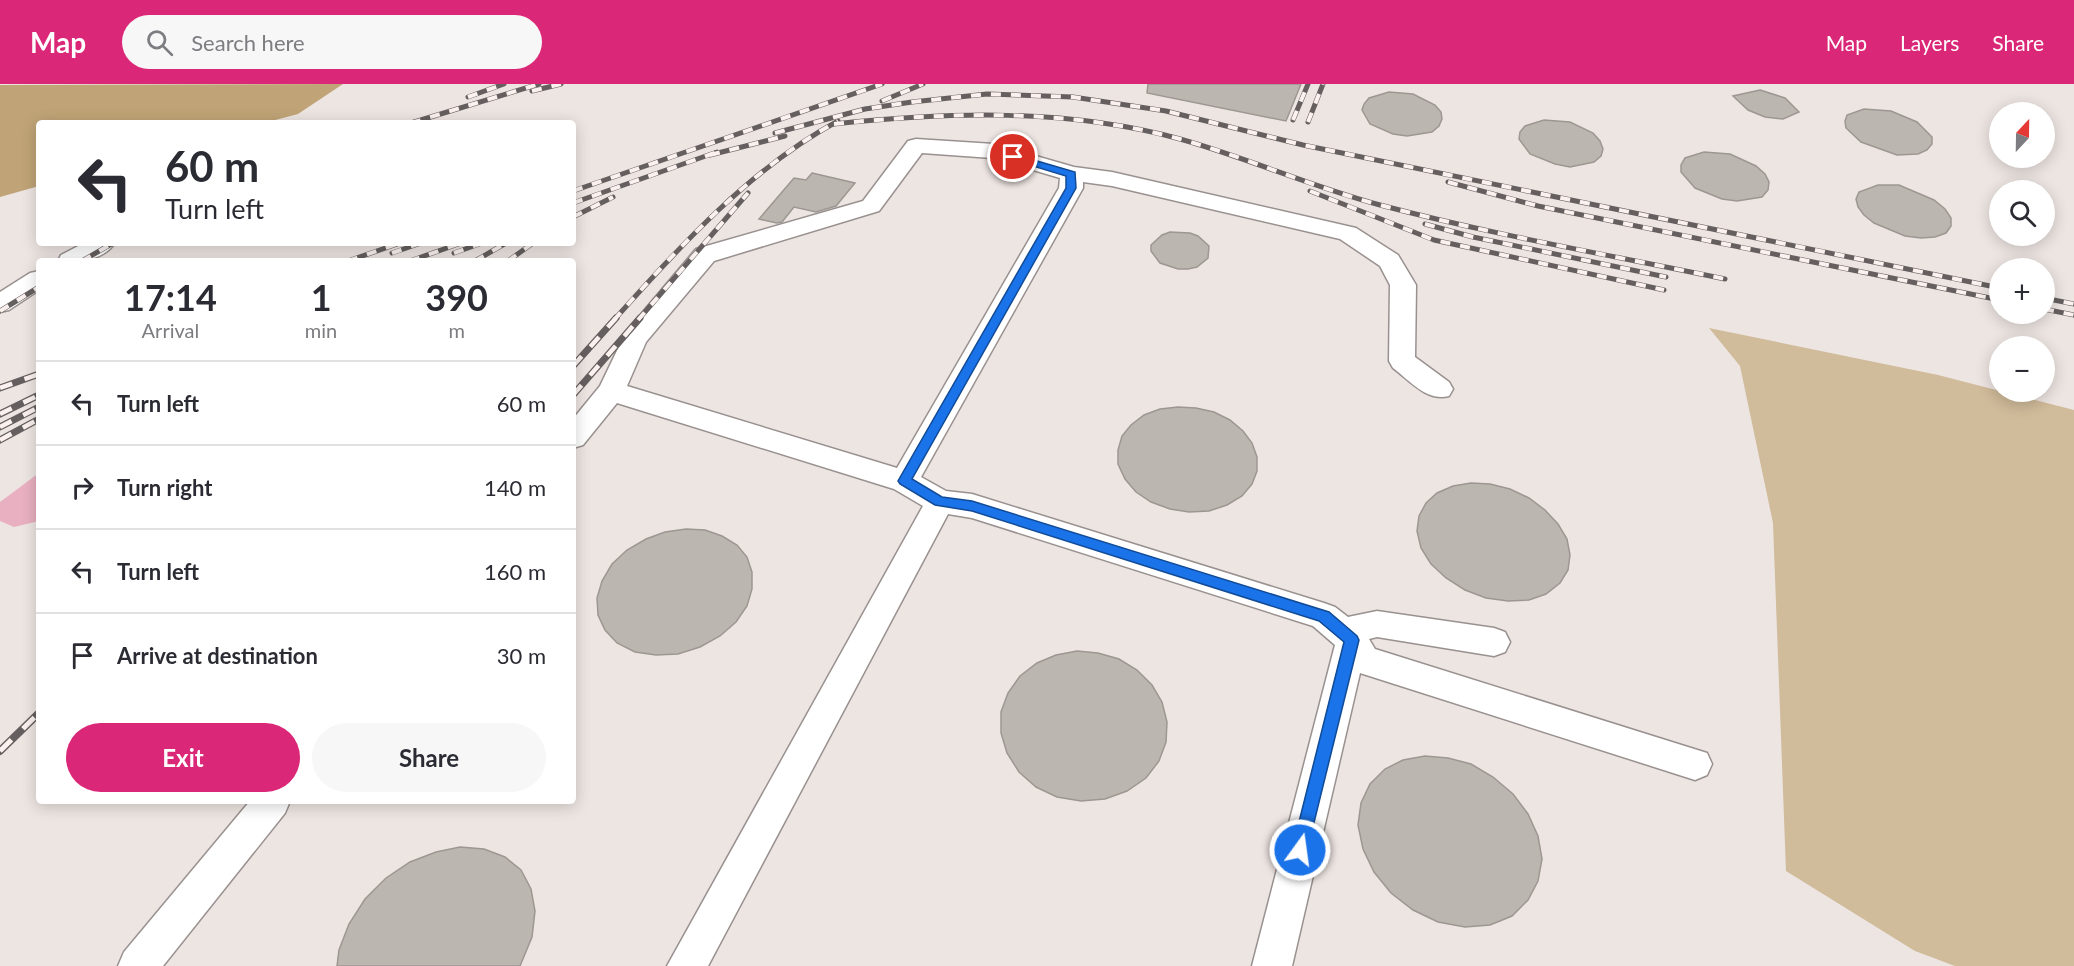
<!DOCTYPE html>
<meta charset="utf-8">
<style>
body{margin:0;font-family:Lato,sans-serif;background:#f7f7f7;color:#2b2b33;height:100vh;display:flex;flex-direction:column;font-size:22px;white-space:nowrap}
*{box-sizing:border-box;margin:0}
p{font-size:20px;color:#7c7c81}
.icon{flex:none;width:33px;height:33px;fill:none;stroke:currentColor;stroke-width:2;stroke-linecap:round;stroke-linejoin:round}
.map{position:relative;flex:1;overflow:hidden}
.drawer{position:absolute;left:36px;top:174px;width:540px;height:546px;display:flex;flex-direction:column;background:#fff;border-radius:6px;box-shadow:0 3px 15px #0003}
.drawer>*{flex:none}
.hud{position:absolute;left:36px;top:36px;width:540px;height:126px;border-radius:6px;box-shadow:0 3px 15px #0003;background:#fff;color:#2b2b33;overflow:hidden}
.needle{width:39px;rotate:22deg}
.fabs{position:absolute;left:1989px;top:18px;display:grid;gap:12px}
.fabs a{display:grid;place-items:center;width:66px;height:66px;border-radius:50%;background:#fff;box-shadow:0 3px 15px #0003;font-size:30px}
.pin{position:absolute;display:grid;place-items:center;width:51px;height:51px;color:#fff;margin:-26px;border:3px solid #fff;border-radius:50%;box-shadow:0 2px 6px #0007}
.me{position:absolute;width:66px;margin:-33px;rotate:14deg;stroke-linejoin:round;filter:drop-shadow(0 0 4px #0008)}
.turn{display:flex;align-items:center;gap:21px;height:126px;padding:0 30px;font-size:27px}
.turn .icon{width:78px;height:78px;stroke-width:2.5}
.turn b{display:block;font-size:42px;line-height:51px}
.eta{display:flex;justify-content:space-evenly;align-items:center;height:102px;text-align:center}
.eta b{font-size:36px;font-weight:700;line-height:42px}
.button{display:flex;gap:12px;margin-top:auto;padding:12px 30px}
.button a{flex:1;height:69px;border-radius:36px;background:#db2777;color:#fff;font-size:24px;font-weight:700;line-height:69px;text-align:center}
.button a+a{background:#f7f7f7;color:#2b2b33}
ul{padding:0;list-style:none}
li{display:flex;align-items:center;gap:18px;height:84px;padding:0 30px;border-top:2px solid #e1e1e2}
li div{flex:1}
li b{display:block;font-size:22px}
li em{font-style:normal}
header{display:flex;align-items:center;gap:36px;box-sizing:border-box;height:84px;padding:0 30px;background:#db2777;color:#fff}
header strong{font-size:28px}
nav{display:flex;gap:33px;margin-inline-start:auto;font-size:21px}
.search{width:420px;height:54px;background:#f7f7f7;display:flex;align-items:center;gap:15px;box-sizing:border-box;padding:0 21px;border-radius:33px;color:#7c7c81;font-size:22px}
.map>svg:first-child{display:block}
.green{fill:#d0bb9a}
.forest{fill:#c0a477}
.water{fill:#e9b0c1}
.building{fill:#bcb6b1;stroke:#9d9792;stroke-width:1.5}
.lines{fill:none;stroke-linecap:round;stroke-linejoin:round}
.minor-casing{stroke:#99918f;stroke-width:3}
.minor{fill:#fff;fill-rule:evenodd}
.rail-far2-casing{stroke:#65605f;stroke-width:5}
.rail-far1-casing{stroke:#65605f;stroke-width:7}
.rail-casing{stroke:#65605f;stroke-width:8}
.rail-far2{stroke:#fbf2f0;stroke-width:4;stroke-dasharray:10;stroke-linecap:butt}
.rail-far1{stroke:#fbf2f0;stroke-width:4.5;stroke-dasharray:13;stroke-linecap:butt}
.rail{stroke:#fbf2f0;stroke-width:5;stroke-dasharray:16;stroke-linecap:butt}
.route{fill:#1a73e8;stroke:#114b97;stroke-width:1.5}
</style>
<header>
<strong>Map</strong>
<div class="search"><svg class="icon" aria-label="search" viewBox="0 0 24 24"><circle cx="10" cy="10" r="6"/><path d="M15 15l6 6"/></svg>Search here</div>
<nav><a>Map</a><a>Layers</a><a>Share</a></nav>
</header>
<div class="map">
<svg width="2074" height="882" viewBox="0 0 2074 882">
<rect width="100%" height="100%" fill="#ede5e2"/>
<path class="green" d="M 1709,244 L 1938,291 L 2074,326 L 2074,882 L 1955,882 L 1915,867 L 1786,787 L 1773,439 L 1740,282 Z"/>
<path class="forest" d="M 343,0 L 298,30 L 264,39 L 39,39 L 39,102 L 0,113 L 0,1 Z"/>
<path class="water" d="M 39,389 L 39,437 L 14,443 L 0,437 L 0,418 Z"/>
<g class="building">
<path d="M 1148,0 L 1301,0 L 1286,37 L 1147,9 Z"/>
<path d="M 1760,6 L 1785,14 L 1799,28 L 1783,35 L 1765,33 L 1748,26 L 1733,12 Z"/>
<path d="M 1389,8 L 1413,10 L 1435,21 L 1441,28 L 1442,35 L 1439,42 L 1432,48 L 1407,52 L 1393,50 L 1370,40 L 1362,26 L 1364,20 L 1369,14 Z"/>
<path d="M 1864,25 L 1891,27 L 1917,38 L 1932,53 L 1932,60 L 1927,66 L 1918,70 L 1897,71 L 1861,58 L 1846,44 L 1845,37 L 1847,31 Z"/>
<path d="M 1544,36 L 1570,38 L 1593,49 L 1600,57 L 1603,65 L 1601,72 L 1594,78 L 1570,83 L 1555,80 L 1530,70 L 1519,55 L 1520,48 L 1525,42 Z"/>
<path d="M 1704,68 L 1730,70 L 1756,82 L 1765,90 L 1769,98 L 1768,106 L 1762,113 L 1737,117 L 1722,115 L 1695,104 L 1681,88 L 1681,81 L 1685,74 Z"/>
<path d="M 812,89 L 855,99 L 836,122 L 816,128 L 794,123 L 782,138 L 777,139 L 759,135 L 794,94 L 806,96 Z"/>
<path d="M 1878,101 L 1899,101 L 1934,116 L 1945,125 L 1951,134 L 1951,142 L 1946,149 L 1935,153 L 1921,154 L 1905,152 L 1874,139 L 1864,131 L 1858,123 L 1856,115 L 1859,108 Z"/>
<path d="M 1170,148 L 1190,149 L 1198,152 L 1209,162 L 1208,174 L 1197,183 L 1188,185 L 1178,185 L 1160,179 L 1151,167 L 1151,161 L 1162,151 Z"/>
<path d="M 1178,323 L 1196,324 L 1214,328 L 1230,336 L 1243,347 L 1252,359 L 1257,373 L 1257,387 L 1252,400 L 1242,412 L 1227,421 L 1209,427 L 1189,428 L 1170,425 L 1151,418 L 1136,408 L 1125,395 L 1118,380 L 1118,366 L 1122,352 L 1131,341 L 1144,331 L 1160,325 Z"/>
<path d="M 1471,399 L 1490,400 L 1510,405 L 1529,414 L 1545,426 L 1558,440 L 1567,455 L 1570,471 L 1568,486 L 1560,499 L 1546,510 L 1529,516 L 1508,517 L 1486,514 L 1465,506 L 1446,494 L 1431,480 L 1421,464 L 1417,447 L 1419,432 L 1426,419 L 1437,409 L 1453,402 Z"/>
<path d="M 686,445 L 705,446 L 722,452 L 737,461 L 747,473 L 752,488 L 752,505 L 747,522 L 736,538 L 720,552 L 700,563 L 678,570 L 656,571 L 635,568 L 617,559 L 605,546 L 598,531 L 597,514 L 602,497 L 612,480 L 627,466 L 646,455 L 665,448 Z"/>
<path d="M 1077,567 L 1098,569 L 1119,575 L 1137,586 L 1152,601 L 1162,618 L 1167,638 L 1166,658 L 1159,677 L 1146,694 L 1127,707 L 1105,715 L 1081,717 L 1057,713 L 1036,703 L 1019,688 L 1007,669 L 1001,649 L 1001,628 L 1008,609 L 1020,592 L 1037,579 L 1056,571 Z"/>
<path d="M 1425,672 L 1448,674 L 1471,680 L 1493,693 L 1513,710 L 1528,730 L 1538,752 L 1542,775 L 1538,797 L 1528,816 L 1512,832 L 1490,841 L 1465,843 L 1438,838 L 1413,826 L 1391,809 L 1374,788 L 1363,765 L 1358,741 L 1361,719 L 1370,700 L 1385,685 L 1403,676 Z"/>
<path d="M 460,763 L 484,765 L 505,773 L 521,786 L 531,805 L 535,827 L 532,853 L 520,882 L 337,882 L 339,866 L 349,840 L 365,815 L 386,794 L 410,778 L 436,768 Z"/>
</g>
<g class="lines">
<defs>
<g id="minor">
<path d="M 916,55 L 994,60 L 1074,83 L 1112,88 L 1356,144 L 1398,171 L 1416,201 L 1415,273 L 1449,298 L 1453,305 L 1449,312 C 1427,318 1409,296 1393,284 L 1389,277 L 1390,201 L 1380,182 L 1340,155 L 1112,102 L 1083,98 L 1083,104 L 921,393 L 946,407 L 972,410 L 1324,519 L 1335,523 L 1348,533 L 1377,527 L 1494,544 L 1505,548 L 1510,558 L 1505,568 L 1494,572 L 1377,553 L 1369,555 L 1375,565 L 1707,669 L 1712,680 L 1707,691 L 1695,696 L 1360,589 L 1292,882 L 1252,882 L 1335,561 L 1313,542 L 972,434 L 948,430 L 708,882 L 667,882 L 923,422 L 894,405 L 617,319 L 583,361 L 573,364 L 573,335 L 600,302 L 626,248 L 696,165 L 863,117 L 908,57 ZM 922,69 L 992,74 L 1060,94 L 1059,104 L 897,384 L 627,302 L 646,258 L 714,177 L 879,127 Z"/>
<path d="M 84,159 L 115,159 C 102,178 78,177 58,177 L 61,171 Z"/>
<path d="M 39,187 L 39,206 L 9,226 L 0,228 L 0,208 L 30,189 Z"/>
<path d="M 250,717 L 290,717 L 285,729 L 163,882 L 118,882 L 124,868 Z"/>
</g>
</defs>
<use href="#minor" class="minor-casing"/>
<use href="#minor" class="minor"/>
<defs>
<g id="rail-far2">
<path d="M 532,7 L 561,0"/>
<path d="M 468,13 L 504,0"/>
<path d="M 882,17 L 923,0"/>
<path d="M 1293,36 L 1308,0"/>
<path d="M 1308,38 L 1323,0"/>
<path d="M 411,39 L 539,0"/>
<path d="M 834,40 C 950,28 1066,24 1180,55 C 1248,74 1312,103 1380,121 C 1494,151 1610,171 1725,195"/>
<path d="M 775,49 L 865,25 L 912,18 L 987,10 L 1073,13 L 1166,27 L 1303,61 L 2000,204"/>
<path d="M 710,71 L 785,52"/>
<path d="M 1448,98 L 1538,122 L 2000,216"/>
<path d="M 573,107 L 882,0"/>
<path d="M 1310,107 L 1434,156 L 1664,206"/>
<path d="M 573,119 L 717,68"/>
<path d="M 573,133 L 613,113"/>
<path d="M 1425,140 L 1473,153 L 1666,193"/>
<path d="M 392,169 L 421,159"/>
<path d="M 454,169 L 482,159"/>
<path d="M 82,177 L 113,159"/>
<path d="M 348,177 L 400,159"/>
<path d="M 410,177 L 461,159"/>
<path d="M 475,177 L 506,159"/>
<path d="M 508,177 L 533,159"/>
<path d="M 2044,214 L 2074,220"/>
<path d="M 2044,225 L 2074,231"/>
<path d="M 0,227 L 39,203"/>
<path d="M 614,236 C 678,164 752,83 838,37"/>
<path d="M 638,236 L 748,109"/>
</g>
<g id="rail-far1">
<path d="M 573,282 L 616,234"/>
<path d="M 0,304 L 39,290"/>
<path d="M 573,311 L 640,234"/>
<path d="M 0,330 L 39,311"/>
<path d="M 0,343 L 39,323"/>
<path d="M 0,356 L 39,335"/>
</g>
<path id="rail" d="M 0,667 L 39,629"/>
</defs>
<use href="#rail-far2" class="rail-far2-casing"/>
<use href="#rail-far1" class="rail-far1-casing"/>
<use href="#rail" class="rail-casing"/>
<use href="#rail-far2" class="rail-far2"/>
<use href="#rail-far1" class="rail-far1"/>
<use href="#rail" class="rail"/>
</g>
<path class="route" d="M 1013,70 L 1075,88 L 1076,104 L 912,395 L 942,413 L 972,417 L 1329,528 L 1357,552 L 1359,556 L 1306,771 L 1300,774 L 1295,771 L 1292,766 L 1344,558 L 1319,537 L 972,427 L 935,421 L 900,400 L 898,397 L 1066,104 L 1066,92 L 1010,75 L 1008,73 Z"/>
</svg>
<div class="fabs">
<a><svg class="needle" viewBox="-14 -14 28 28"><path d="M0-13l5 13h-10z" fill="#e53935"/><path d="M0 13l5-13h-10z" fill="#7c7c81"/></svg></a>
<a><svg class="icon" aria-label="search" viewBox="0 0 24 24"><circle cx="10" cy="10" r="6"/><path d="M15 15l6 6"/></svg></a>
<a>+</a>
<a>−</a>
</div>
<div class="pin" style="left:1013px;top:73px;background:#d93025"><svg class="icon" aria-label="arrive" viewBox="0 0 24 24"><path d="M6 21V4h12l-3 4 3 4H6"/></svg></div>
<svg class="me" style="left:1300px;top:766px" viewBox="-20 -20 40 40"><circle r="17" fill="#1a73e8" stroke="#fff" stroke-width="3"/><path d="M0-11L8 9 0 5-8 9z" fill="#fff"/></svg>
<div class="hud">
<div class="turn"><svg class="icon" aria-label="left" viewBox="0 0 24 24"><path d="M17 20v-9H6M10 6l-5 5 5 5"/></svg><div><b>60 m</b>Turn left</div></div>
</div>
<section class="drawer">
<div class="eta">
<div><b>17:14</b><p>Arrival</p></div>
<div><b>1</b><p>min</p></div>
<div><b>390</b><p>m</p></div>
</div>
<ul>
<li><svg class="icon" aria-label="left" viewBox="0 0 24 24"><path d="M17 20v-9H6M10 6l-5 5 5 5"/></svg><div><b>Turn left</b></div><em>60 m</em></li>
<li><svg class="icon" aria-label="right" viewBox="0 0 24 24"><path d="M7 20v-9h11M14 6l5 5-5 5"/></svg><div><b>Turn right</b></div><em>140 m</em></li>
<li><svg class="icon" aria-label="left" viewBox="0 0 24 24"><path d="M17 20v-9H6M10 6l-5 5 5 5"/></svg><div><b>Turn left</b></div><em>160 m</em></li>
<li><svg class="icon" aria-label="arrive" viewBox="0 0 24 24"><path d="M6 21V4h12l-3 4 3 4H6"/></svg><div><b>Arrive at destination</b></div><em>30 m</em></li>
</ul>
<div class="button"><a>Exit</a><a>Share</a></div>
</section>
</div>
